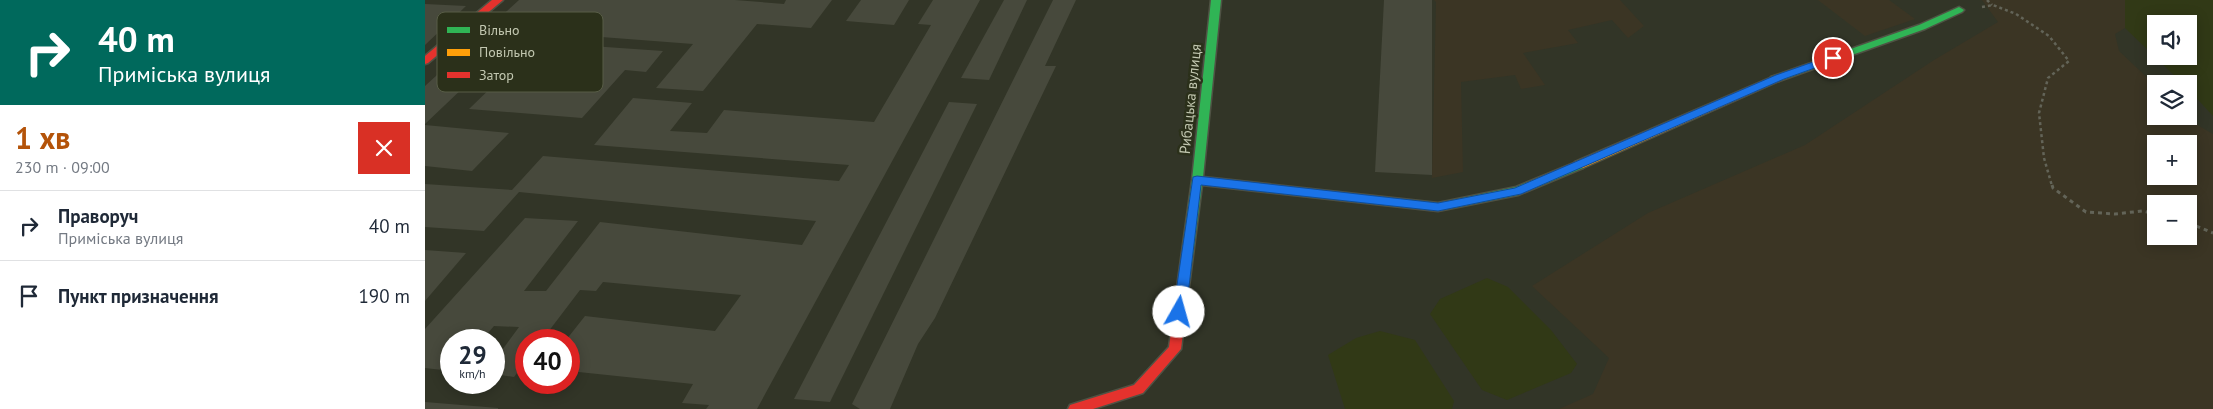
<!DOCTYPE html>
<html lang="uk">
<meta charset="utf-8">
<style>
body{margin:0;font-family:"PT Sans",sans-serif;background:#f6f6f7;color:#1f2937;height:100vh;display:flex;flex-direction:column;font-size:19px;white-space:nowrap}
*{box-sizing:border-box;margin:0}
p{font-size:16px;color:#747a83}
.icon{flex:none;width:28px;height:28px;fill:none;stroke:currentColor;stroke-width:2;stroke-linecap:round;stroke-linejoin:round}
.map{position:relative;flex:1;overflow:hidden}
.panel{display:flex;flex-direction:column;background:#fff;width:425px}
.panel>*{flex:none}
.hud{background:#00695c;color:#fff;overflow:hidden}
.buttons{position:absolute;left:1722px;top:15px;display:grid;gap:10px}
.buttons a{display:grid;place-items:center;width:50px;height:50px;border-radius:0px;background:#fff;box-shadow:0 2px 12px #0003;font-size:25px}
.speed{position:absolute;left:15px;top:329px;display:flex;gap:10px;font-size:25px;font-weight:700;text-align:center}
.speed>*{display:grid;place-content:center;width:65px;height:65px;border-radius:50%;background:#fff;box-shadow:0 2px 12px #0003;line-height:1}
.speed small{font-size:12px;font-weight:400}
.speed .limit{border:8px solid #d22;background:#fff;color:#111}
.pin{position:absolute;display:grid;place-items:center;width:42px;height:42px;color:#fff;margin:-21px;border:2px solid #fff;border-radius:50%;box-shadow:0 1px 5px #0007}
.me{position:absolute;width:55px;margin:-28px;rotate:7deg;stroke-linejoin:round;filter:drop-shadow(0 0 4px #0008)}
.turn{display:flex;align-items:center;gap:18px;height:105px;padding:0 15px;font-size:22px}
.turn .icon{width:65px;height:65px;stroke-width:2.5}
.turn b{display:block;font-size:35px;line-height:42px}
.round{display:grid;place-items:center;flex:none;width:52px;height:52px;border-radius:0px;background:#f6f6f7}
.head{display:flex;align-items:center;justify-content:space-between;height:85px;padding:0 15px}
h1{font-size:30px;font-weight:800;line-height:38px;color:#b45309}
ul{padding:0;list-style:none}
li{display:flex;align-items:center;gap:15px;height:70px;padding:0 15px;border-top:1px solid #e0e1e3}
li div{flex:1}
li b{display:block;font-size:19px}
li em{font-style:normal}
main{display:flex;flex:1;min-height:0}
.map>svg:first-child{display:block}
.green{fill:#3b3524;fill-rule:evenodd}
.water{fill:#313916;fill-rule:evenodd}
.building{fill:#47493c}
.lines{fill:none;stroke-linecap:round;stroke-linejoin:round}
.fast-casing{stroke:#4f5244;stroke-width:3}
.slow-casing{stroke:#4f5244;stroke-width:3}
.jam-casing{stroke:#4f5244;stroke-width:3}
.path-far1{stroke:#636458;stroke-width:2.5;stroke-dasharray:3 3;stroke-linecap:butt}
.path{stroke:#636458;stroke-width:3;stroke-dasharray:4 4;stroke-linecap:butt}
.fast{fill:#30b455;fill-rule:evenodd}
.slow{fill:#ff9f0a;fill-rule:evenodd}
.jam{fill:#e5322d;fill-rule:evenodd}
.route{fill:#1a73e8;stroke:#114b97}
.labels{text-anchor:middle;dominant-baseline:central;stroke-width:5;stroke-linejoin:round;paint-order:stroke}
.street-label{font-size:15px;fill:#c2c7b0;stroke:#2b301a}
.key{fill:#2b301a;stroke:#585d47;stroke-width:1}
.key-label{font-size:14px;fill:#c2c7b0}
</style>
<main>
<section class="panel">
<div class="hud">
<div class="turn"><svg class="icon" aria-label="right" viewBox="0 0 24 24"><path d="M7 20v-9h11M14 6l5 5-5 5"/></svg><div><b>40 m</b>Приміська вулиця</div></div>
</div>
<div class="head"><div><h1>1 хв</h1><p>230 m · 09:00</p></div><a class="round" style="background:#d93025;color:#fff"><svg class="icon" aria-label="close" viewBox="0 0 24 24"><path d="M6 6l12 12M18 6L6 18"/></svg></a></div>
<ul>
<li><svg class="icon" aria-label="right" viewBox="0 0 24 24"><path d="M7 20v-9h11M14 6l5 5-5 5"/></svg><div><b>Праворуч</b><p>Приміська вулиця</p></div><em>40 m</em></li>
<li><svg class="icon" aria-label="arrive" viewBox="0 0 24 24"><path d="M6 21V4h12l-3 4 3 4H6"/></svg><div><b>Пункт призначення</b></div><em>190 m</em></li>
</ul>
</section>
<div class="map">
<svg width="1788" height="409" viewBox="0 0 1788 409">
<rect width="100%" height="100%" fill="#323527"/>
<g class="green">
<path d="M 1009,0 L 1195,0 L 1219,26 L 1203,38 L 1187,20 L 1143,30 L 1153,43 L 1098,53 L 1120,85 L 1096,89 L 1090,75 L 1036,82 L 1038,172 L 1007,178 L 1011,2 Z"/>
<path d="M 1393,0 L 1464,0 L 1490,19 L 1440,36 Z"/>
<path d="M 1557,0 L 1700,0 L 1700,28 L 1690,34 L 1694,51 L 1731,86 L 1731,116 L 1764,116 L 1774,126 L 1788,134 L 1788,409 L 1134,409 L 1168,394 L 1184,358 L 1107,286 L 1223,213 L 1380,145 L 1509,60 L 1573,22 ZM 1731,144 L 1764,144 L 1764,176 L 1731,176 ZM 1731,204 L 1764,204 L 1764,236 L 1731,236 Z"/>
</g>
<g class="water">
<path d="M 1700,0 L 1788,0 L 1788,116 L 1764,90 L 1764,84 L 1758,84 L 1700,28 ZM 1731,24 L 1764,24 L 1764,56 L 1731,56 Z"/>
<path d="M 1062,278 L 1083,287 L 1126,330 L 1152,364 L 1146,373 L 1082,400 L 1057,390 L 1005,314 L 1015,299 Z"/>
<path d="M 955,331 L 990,340 L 1029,401 L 1027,409 L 920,409 L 903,355 L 931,338 Z"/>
</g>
<g class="building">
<path d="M 94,0 L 310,0 L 359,4 L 361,0 L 407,0 L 386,28 L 332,24 L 278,91 L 231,88 L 268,44 L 98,31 L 0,124 L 0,86 Z"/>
<path d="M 436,0 L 484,0 L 469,25 L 421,21 Z"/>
<path d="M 508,0 L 555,0 L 332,409 L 281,409 L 284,405 L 257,403 L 268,384 L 144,371 L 144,340 L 141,340 L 160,316 L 290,331 L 316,295 L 178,282 L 171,291 L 155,290 L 117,340 L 101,340 L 101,361 L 89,377 L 69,374 L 69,361 L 94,327 L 69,326 L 57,340 L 26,340 L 26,371 L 0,368 L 0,329 L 100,218 L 153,221 L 99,291 L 121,291 L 175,222 L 377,245 L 391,221 L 94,192 L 59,231 L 0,227 L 0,184 L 87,190 L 118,156 L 414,181 L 424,165 L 169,145 L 208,98 L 267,103 L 245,131 L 282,133 L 299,110 L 449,122 L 506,25 L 493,24 Z"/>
<path d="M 579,0 L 602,0 L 564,80 L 536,78 Z"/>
<path d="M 628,0 L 651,0 L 620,66 L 631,66 L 510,318 L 493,344 L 465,409 L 435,409 L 427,404 Z"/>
<path d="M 959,0 L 1007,0 L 1007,175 L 950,172 Z"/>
<path d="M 0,4 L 41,6 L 0,45 Z"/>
<path d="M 109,42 L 238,51 L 221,72 L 200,70 L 157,118 L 44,109 L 76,78 L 158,84 L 175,65 L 92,59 Z"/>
<path d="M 524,102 L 552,104 L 405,402 L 369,399 Z"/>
<path d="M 0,125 L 84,133 L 47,171 L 0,166 Z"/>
<path d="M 0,250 L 41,253 L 0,301 Z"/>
<path d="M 0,402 L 73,408 L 73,409 L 0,409 Z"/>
</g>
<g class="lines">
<defs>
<g id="fast">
<path d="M 786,0 L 796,0 L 778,177 L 1013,203 L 1091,187 L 1154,161 L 1159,165 L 1158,168 L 1093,195 L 1013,211 L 777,185 L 762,302 L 760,306 L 756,307 L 752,306 L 750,302 L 767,180 Z"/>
<path d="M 1534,7 L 1539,10 L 1537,12 L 1500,29 L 1354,81 L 1350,82 L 1345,79 L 1346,77 L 1494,25 Z"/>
</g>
<path id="slow" d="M 1350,76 L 1355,79 L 1354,81 L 1158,168 L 1150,168 L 1149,165 L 1150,162 Z"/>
<g id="jam">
<path d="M 67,0 L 78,0 L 3,63 L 0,64 L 0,56 Z"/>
<path d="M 756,297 L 760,298 L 762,302 L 756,349 L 718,393 L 668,409 L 643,409 L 645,405 L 709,385 L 744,347 L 750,302 L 752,298 Z"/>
</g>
</defs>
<use href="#fast" class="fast-casing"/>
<use href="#slow" class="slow-casing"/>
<use href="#jam" class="jam-casing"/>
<g class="path-far1">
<path d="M 1562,0 L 1567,5"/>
<path d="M 1557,7 L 1568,5 L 1591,14 L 1624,36 L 1644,61 L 1623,78 L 1614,113 L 1619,158 L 1627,186"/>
</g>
<g class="path">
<path d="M 1627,185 L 1628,188 L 1661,212 L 1690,214 L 1717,211 L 1731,214"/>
<path d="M 1764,223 L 1788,233"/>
</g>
<use href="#fast" class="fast"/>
<use href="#slow" class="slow"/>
<use href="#jam" class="jam"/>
</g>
<path class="route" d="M 1408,55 L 1413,58 L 1412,60 L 1359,79 L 1096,194 L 1013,211 L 776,185 L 761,312 L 759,315 L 750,315 L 748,312 L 768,177 L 772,176 L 1013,203 L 1090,188 L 1351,75 Z"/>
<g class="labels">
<g class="street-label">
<text transform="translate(765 99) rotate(-84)">Рибацька вулиця</text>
</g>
</g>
<rect x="12" y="12" width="166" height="80" rx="8" class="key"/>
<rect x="22" y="27" width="23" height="6" fill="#30b455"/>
<rect x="22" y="49" width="23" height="7" fill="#ff9f0a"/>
<rect x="22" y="72" width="23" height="6" fill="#e5322d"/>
<g class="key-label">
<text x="54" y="35">Вільно</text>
<text x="54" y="57">Повільно</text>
<text x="54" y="80">Затор</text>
</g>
</svg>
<div class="buttons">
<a><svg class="icon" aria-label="sound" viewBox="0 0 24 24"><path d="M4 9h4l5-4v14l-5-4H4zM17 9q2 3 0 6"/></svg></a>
<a><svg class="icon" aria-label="layers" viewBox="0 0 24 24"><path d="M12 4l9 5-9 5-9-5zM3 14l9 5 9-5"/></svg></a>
<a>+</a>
<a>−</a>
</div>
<div class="speed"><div>29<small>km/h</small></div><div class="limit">40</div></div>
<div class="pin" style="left:1408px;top:58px;background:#d93025"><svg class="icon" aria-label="arrive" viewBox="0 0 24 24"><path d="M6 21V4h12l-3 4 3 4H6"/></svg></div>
<svg class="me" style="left:754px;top:312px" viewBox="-20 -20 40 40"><circle r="19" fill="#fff"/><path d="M0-13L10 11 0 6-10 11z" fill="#1a73e8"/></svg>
</div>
</main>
